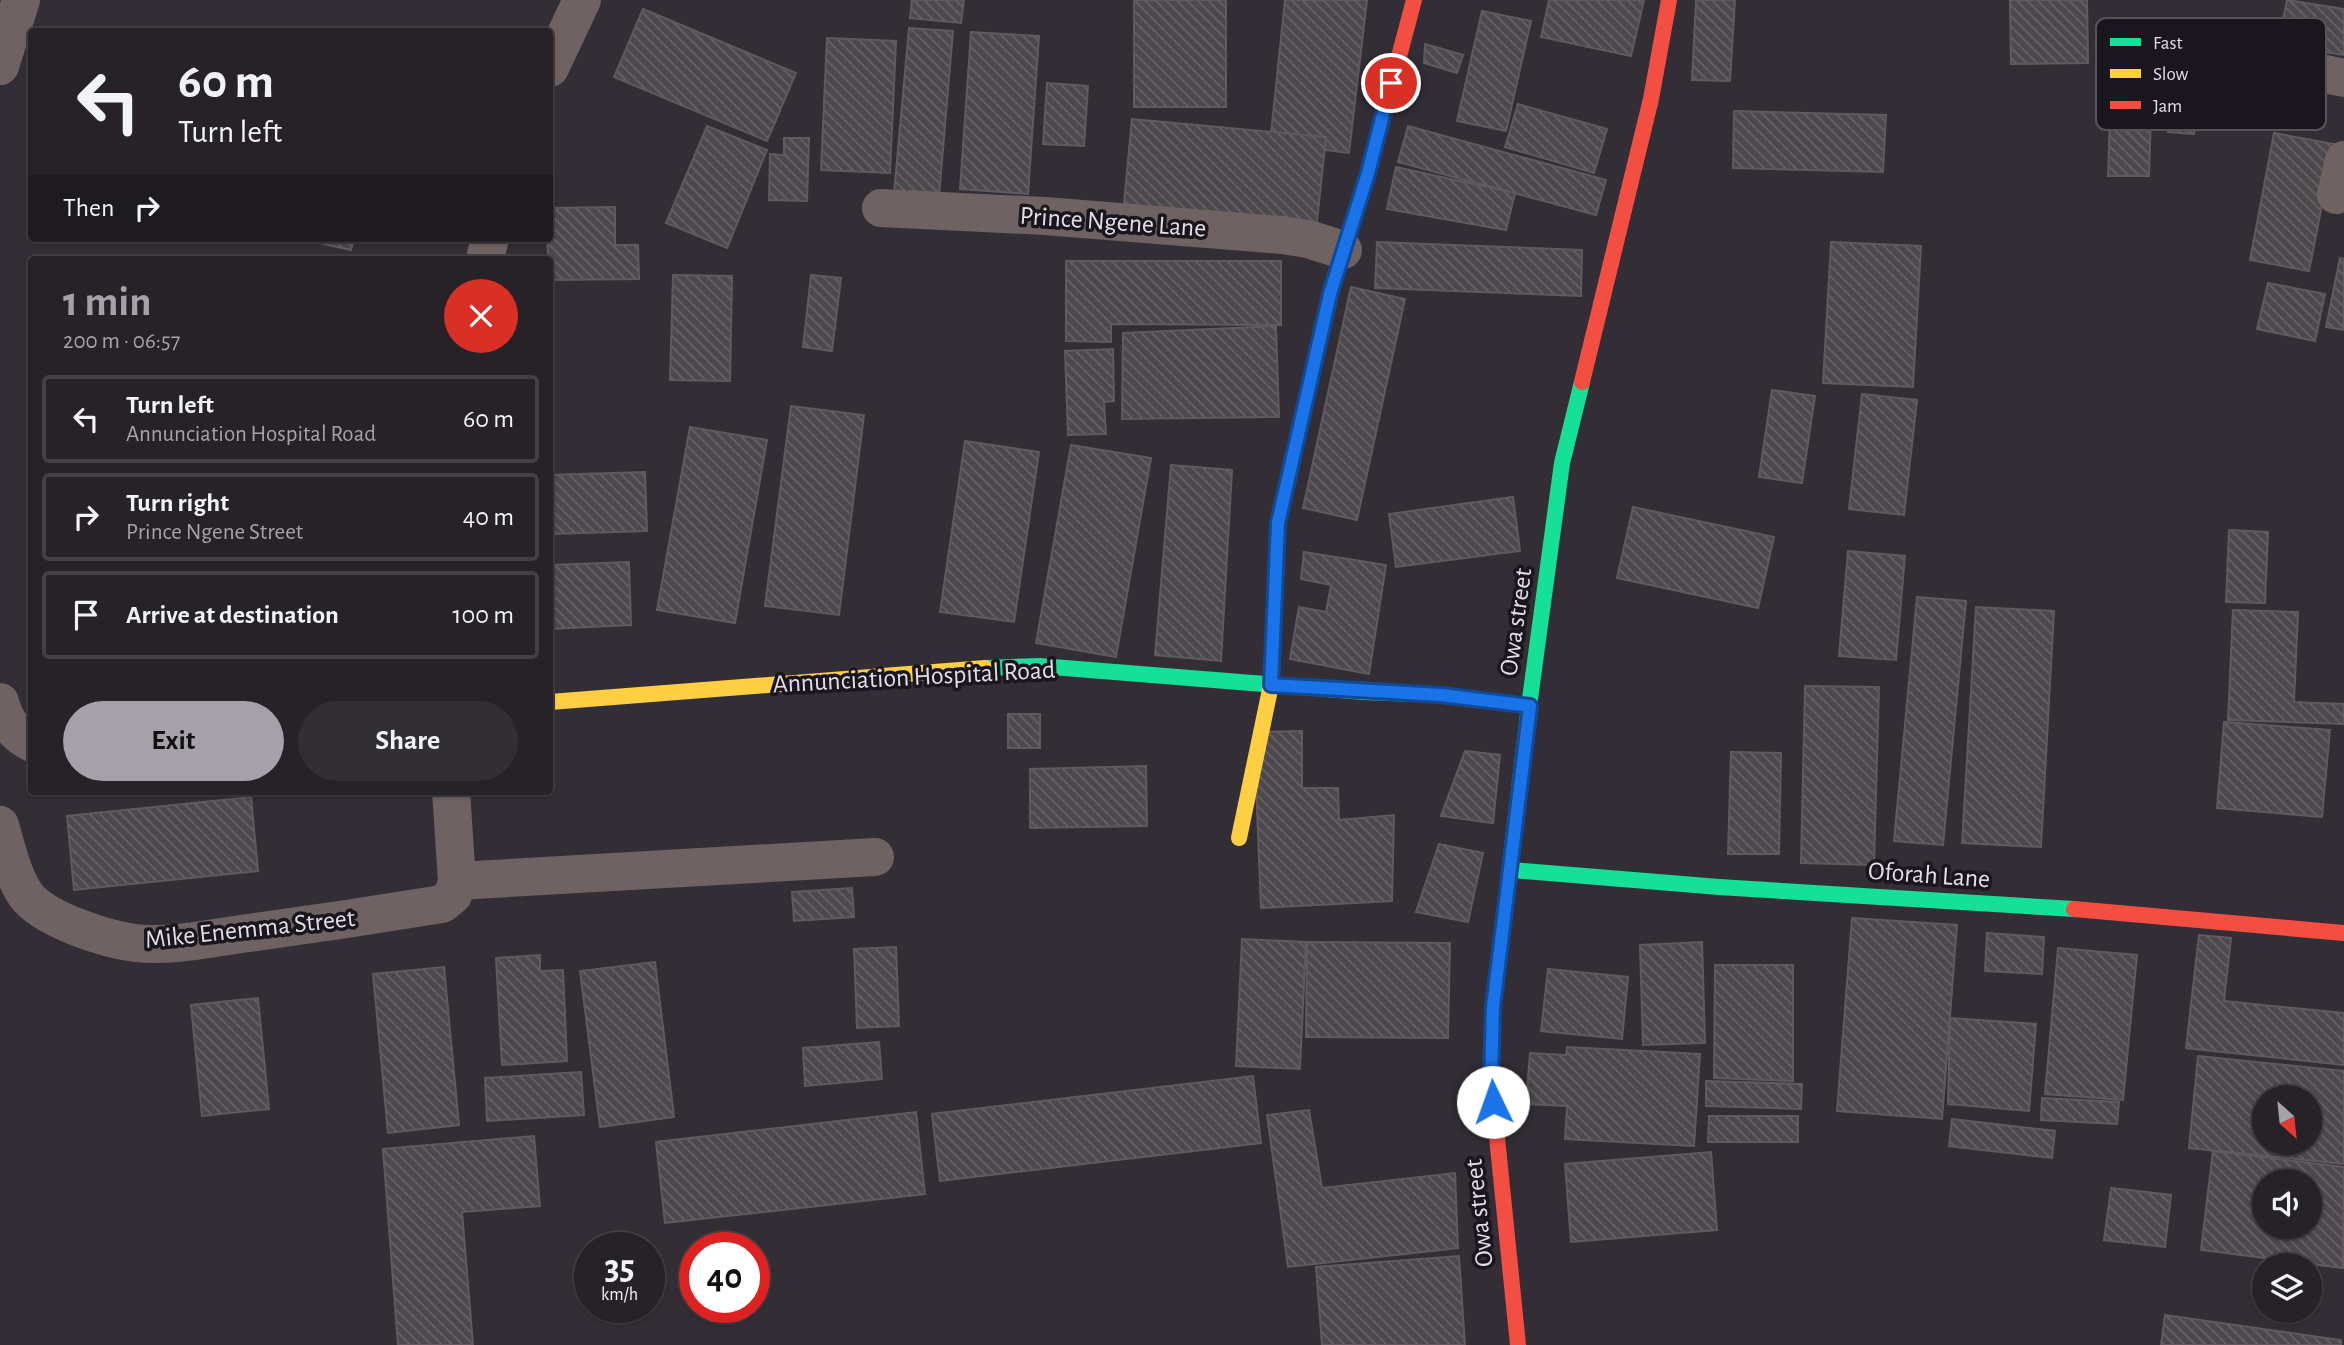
<!DOCTYPE html>
<meta charset="utf-8">
<style>
body{margin:0;font-family:"Alegreya Sans",sans-serif;background:#322f34;color:#f1f3f6;height:100vh;display:flex;flex-direction:column;font-size:26px;white-space:nowrap}
*{box-sizing:border-box;margin:0}
p{font-size:23px;color:#a4a4a8}
.icon{flex:none;width:38px;height:38px;fill:none;stroke:currentColor;stroke-width:2;stroke-linecap:round;stroke-linejoin:round}
.map{position:relative;flex:1;overflow:hidden}
.panel{position:absolute;left:28px;top:256px;width:525px;height:539px;display:flex;flex-direction:column;background:#262228;border-radius:7px;box-shadow:0 2px 5px #0004,0 0 0 2px #423f45}
.panel>*{flex:none}
.hud{position:absolute;left:28px;top:28px;width:525px;height:214px;border-radius:7px;box-shadow:0 2px 5px #0004,0 0 0 2px #423f45;background:#262228;color:#f1f3f6;overflow:hidden}
.needle{width:46px;rotate:153deg}
.tools{position:absolute;left:2252px;top:1085px;display:grid;gap:14px}
.tools a{display:grid;place-items:center;width:70px;height:70px;border-radius:50%;background:#262228;box-shadow:0 2px 5px #0004,0 0 0 2px #423f45;font-size:35px}
.speed{position:absolute;left:574px;top:1232px;display:flex;gap:14px;font-size:35px;font-weight:700;text-align:center}
.speed>*{display:grid;place-content:center;width:91px;height:91px;border-radius:50%;background:#262228;box-shadow:0 2px 5px #0004,0 0 0 2px #423f45;line-height:1}
.speed small{font-size:18px;font-weight:400}
.speed .limit{border:10px solid #d22;background:#fff;color:#111}
.pin{position:absolute;display:grid;place-items:center;width:60px;height:60px;color:#fff;margin:-30px;border:4px solid #fff;border-radius:50%;box-shadow:0 2px 7px #0007}
.me{position:absolute;width:77px;margin:-38px;rotate:357deg;stroke-linejoin:round;filter:drop-shadow(0 0 5px #0008)}
.turn{display:flex;align-items:center;gap:24px;height:147px;padding:0 35px;font-size:32px}
.turn .icon{width:91px;height:91px;stroke-width:2.5}
.turn b{display:block;font-size:49px;line-height:60px}
.then{display:flex;align-items:center;height:66px;padding:0 35px;background:#0003;gap:14px;font-size:26px}
.round{display:grid;place-items:center;flex:none;width:74px;height:74px;border-radius:37px;background:#322f34}
.overview{display:flex;align-items:center;justify-content:space-between;height:119px;padding:0 35px}
h1{font-size:42px;font-weight:600;line-height:52px;color:#a5a0a9}
.button{display:flex;gap:14px;margin-top:auto;padding:14px 35px}
.button a{flex:1;height:80px;border-radius:42px;background:#a5a0a9;color:#111;font-size:28px;font-weight:600;line-height:80px;text-align:center}
.button a+a{background:#322f34;color:#f1f3f6}
ul{padding:0;list-style:none}
li{display:flex;align-items:center;gap:21px;height:88px;margin:0 14px 10px;padding:0 21px;border:4px solid #423f45;border-radius:7px}
li div{flex:1}
li b{display:block;font-size:26px}
li em{font-style:normal}
.map>svg:first-child{display:block}
.building{fill:url(#building-back-hatch);stroke:#61595f;stroke-width:2;fill-rule:evenodd}
.lines{fill:none;stroke-linecap:round;stroke-linejoin:round}
.street{stroke:#6e6263;stroke-width:38}
.fast{stroke:#16e098;stroke-width:16}
.slow{stroke:#ffcf43;stroke-width:16}
.jam{stroke:#f24e42;stroke-width:16}
.route-casing{stroke:#114b97;stroke-width:18}
.route{stroke:#1a73e8;stroke-width:12}
.labels{text-anchor:middle;dominant-baseline:central;stroke-width:7;stroke-linejoin:round;paint-order:stroke}
.street-label{font-size:26px;fill:#e3dde7;stroke:#1a161d}
.key{fill:#1a161d;stroke:#56525a;stroke-width:2}
.key-label{font-size:19px;fill:#e3dde7}
</style>
<div class="map">
<svg width="2344" height="1345" viewBox="0 0 2344 1345">
<defs>
<pattern id="building-back-hatch" width="6" height="6" patternUnits="userSpaceOnUse" patternTransform="scale(1.75)"><rect width="6" height="6" fill="#4d484c"/><path d="M-1 5l2 2M0 0l6 6M5-1l2 2" fill="none" stroke="#666266"/></pattern>
</defs>
<rect width="100%" height="100%" fill="#332e36"/>
<g class="building">
<path d="M 912,0 L 964,0 L 961,23 L 910,18 Z"/>
<rect x="1134" y="0" width="92" height="107"/>
<path d="M 1285,0 L 1367,0 L 1349,153 L 1270,143 Z"/>
<path d="M 1549,0 L 1644,0 L 1631,56 L 1541,37 Z"/>
<path d="M 1696,0 L 1735,0 L 1730,81 L 1692,80 Z"/>
<path d="M 2010,0 L 2087,0 L 2088,63 L 2011,64 Z"/>
<path d="M 2287,0 L 2344,9 L 2344,55 L 2278,45 Z"/>
<path d="M 643,9 L 796,73 L 767,141 L 614,77 Z"/>
<path d="M 1482,11 L 1531,21 L 1506,131 L 1457,121 Z"/>
<path d="M 909,28 L 953,31 L 939,196 L 894,193 Z"/>
<path d="M 971,32 L 1039,36 L 1028,194 L 960,189 Z"/>
<path d="M 827,38 L 896,41 L 890,173 L 821,170 Z"/>
<path d="M 1425,44 L 1463,55 L 1457,73 L 1424,63 Z"/>
<path d="M 1047,83 L 1088,86 L 1084,146 L 1043,144 Z"/>
<path d="M 2171,89 L 2199,97 L 2194,134 L 2168,132 L 2171,118 L 2164,118 Z"/>
<path d="M 1518,104 L 1607,129 L 1594,173 L 1505,147 Z"/>
<path d="M 1734,111 L 1886,115 L 1883,172 L 1733,168 Z"/>
<path d="M 2110,117 L 2151,117 L 2149,176 L 2108,176 Z"/>
<path d="M 1132,119 L 1326,137 L 1316,231 L 1123,213 Z"/>
<path d="M 707,126 L 767,150 L 727,248 L 666,223 Z"/>
<path d="M 1408,126 L 1606,180 L 1596,215 L 1398,162 Z"/>
<path d="M 2274,133 L 2334,144 L 2309,271 L 2250,260 Z"/>
<path d="M 784,138 L 809,138 L 807,201 L 769,200 L 770,154 L 784,155 Z"/>
<path d="M 1396,167 L 1515,193 L 1506,230 L 1387,209 Z"/>
<path d="M 615,207 L 615,245 L 638,245 L 639,279 L 550,280 L 547,238 L 550,238 L 550,208 Z"/>
<path d="M 297,238 L 354,238 L 351,250 Z"/>
<path d="M 1377,242 L 1582,250 L 1581,296 L 1375,288 Z"/>
<path d="M 1831,242 L 1921,246 L 1913,387 L 1823,383 Z"/>
<path d="M 2340,258 L 2344,259 L 2344,330 L 2326,327 Z"/>
<path d="M 1066,261 L 1281,261 L 1281,325 L 1111,324 L 1111,342 L 1066,341 Z"/>
<path d="M 673,275 L 732,276 L 730,381 L 670,380 Z"/>
<path d="M 811,275 L 841,278 L 832,351 L 803,347 Z"/>
<path d="M 2268,283 L 2325,294 L 2315,341 L 2257,329 Z"/>
<path d="M 1351,287 L 1405,299 L 1357,520 L 1303,508 Z"/>
<path d="M 1276,326 L 1279,417 L 1122,419 L 1123,333 Z"/>
<path d="M 1113,349 L 1114,401 L 1104,402 L 1106,434 L 1068,435 L 1065,351 Z"/>
<path d="M 1772,390 L 1815,396 L 1802,483 L 1759,477 Z"/>
<path d="M 1862,394 L 1917,400 L 1904,515 L 1849,509 Z"/>
<path d="M 791,406 L 864,415 L 839,615 L 765,606 Z"/>
<path d="M 690,427 L 767,440 L 735,623 L 657,610 Z"/>
<path d="M 965,441 L 1039,452 L 1014,622 L 940,612 Z"/>
<path d="M 1071,445 L 1151,458 L 1116,657 L 1036,643 Z"/>
<path d="M 1171,465 L 1232,470 L 1221,661 L 1155,655 Z"/>
<path d="M 645,472 L 647,531 L 550,534 L 550,475 Z"/>
<path d="M 1513,497 L 1520,551 L 1396,567 L 1389,514 Z"/>
<path d="M 1633,507 L 1774,537 L 1758,608 L 1617,578 Z"/>
<path d="M 2229,530 L 2268,532 L 2265,603 L 2226,602 Z"/>
<path d="M 1848,551 L 1905,556 L 1896,660 L 1839,656 Z"/>
<path d="M 1304,552 L 1386,565 L 1369,674 L 1290,659 L 1299,607 L 1326,612 L 1331,585 L 1301,579 Z"/>
<path d="M 629,562 L 631,625 L 550,629 L 550,565 Z"/>
<path d="M 1917,597 L 1966,601 L 1943,845 L 1894,841 Z"/>
<path d="M 1976,607 L 2054,611 L 2041,847 L 1962,843 Z"/>
<path d="M 2233,610 L 2298,612 L 2294,702 L 2344,704 L 2344,724 L 2228,720 Z"/>
<path d="M 1805,686 L 1879,687 L 1874,865 L 1801,863 Z"/>
<rect x="1008" y="714" width="32" height="34"/>
<path d="M 2224,722 L 2330,730 L 2322,817 L 2217,808 Z"/>
<path d="M 1302,731 L 1302,788 L 1338,788 L 1339,820 L 1394,815 L 1392,901 L 1261,908 L 1254,732 Z"/>
<path d="M 1465,751 L 1500,755 L 1493,823 L 1441,816 Z"/>
<path d="M 1731,752 L 1781,753 L 1779,854 L 1728,854 Z"/>
<path d="M 1146,766 L 1147,826 L 1030,828 L 1030,769 Z"/>
<path d="M 251,797 L 258,871 L 74,890 L 67,816 Z"/>
<path d="M 1439,844 L 1483,853 L 1468,922 L 1416,912 Z"/>
<path d="M 852,888 L 854,917 L 794,921 L 792,892 Z"/>
<path d="M 1852,918 L 1957,925 L 1942,1119 L 1837,1111 Z"/>
<path d="M 1987,933 L 2044,937 L 2042,974 L 1985,971 Z"/>
<path d="M 2199,935 L 2231,938 L 2224,1001 L 2344,1013 L 2344,1065 L 2186,1048 Z"/>
<path d="M 1242,939 L 1306,942 L 1300,1069 L 1236,1066 Z"/>
<path d="M 1307,942 L 1450,943 L 1448,1038 L 1306,1037 Z"/>
<path d="M 1702,942 L 1705,1043 L 1643,1045 L 1640,945 Z"/>
<path d="M 896,947 L 899,1026 L 857,1028 L 854,949 Z"/>
<path d="M 2058,948 L 2137,955 L 2123,1100 L 2045,1094 Z"/>
<path d="M 540,955 L 540,971 L 563,970 L 567,1061 L 502,1065 L 496,958 Z"/>
<path d="M 655,962 L 674,1117 L 600,1127 L 580,971 Z"/>
<path d="M 1715,965 L 1793,965 L 1793,1081 L 1714,1078 Z"/>
<path d="M 444,967 L 459,1125 L 388,1133 L 373,974 Z"/>
<path d="M 1548,969 L 1628,977 L 1622,1039 L 1541,1031 Z"/>
<path d="M 258,998 L 269,1109 L 202,1116 L 191,1005 Z"/>
<path d="M 1950,1018 L 2036,1024 L 2029,1111 L 1948,1104 Z"/>
<path d="M 879,1042 L 882,1079 L 805,1086 L 803,1048 Z"/>
<path d="M 1567,1047 L 1700,1054 L 1694,1146 L 1565,1139 L 1567,1106 L 1526,1104 L 1530,1053 L 1566,1055 Z"/>
<path d="M 2198,1056 L 2344,1071 L 2344,1164 L 2189,1148 ZM 2264,1097 L 2310,1097 L 2310,1143 L 2264,1143 Z"/>
<path d="M 581,1072 L 584,1115 L 487,1121 L 485,1078 Z"/>
<path d="M 1253,1076 L 1261,1143 L 940,1181 L 932,1114 Z"/>
<path d="M 1706,1081 L 1802,1084 L 1801,1109 L 1706,1106 Z"/>
<path d="M 2042,1098 L 2119,1102 L 2117,1124 L 2041,1120 Z"/>
<path d="M 1309,1110 L 1322,1188 L 1455,1173 L 1458,1248 L 1288,1267 L 1267,1115 Z"/>
<path d="M 916,1112 L 925,1194 L 665,1223 L 656,1142 Z"/>
<path d="M 1709,1116 L 1798,1116 L 1798,1142 L 1708,1142 Z"/>
<path d="M 1952,1119 L 2055,1131 L 2052,1158 L 1949,1146 Z"/>
<path d="M 534,1136 L 540,1206 L 462,1212 L 473,1345 L 398,1345 L 383,1149 Z"/>
<path d="M 2213,1151 L 2344,1167 L 2343,1268 L 2201,1250 ZM 2264,1181 L 2310,1181 L 2310,1227 L 2264,1227 Z"/>
<path d="M 1711,1152 L 1717,1230 L 1571,1242 L 1565,1164 Z"/>
<path d="M 2111,1188 L 2171,1195 L 2165,1247 L 2104,1240 Z"/>
<path d="M 1459,1256 L 1465,1345 L 1322,1345 L 1316,1267 Z"/>
<path d="M 2165,1315 L 2341,1340 L 2341,1345 L 2161,1345 Z"/>
</g>
<g class="lines">
<g class="street">
<path d="M 2204,49 L 2344,78"/>
<path d="M 0,66 L 21,0"/>
<path d="M 550,68 L 582,0"/>
<path d="M 2336,195 L 2344,160"/>
<path d="M 881,208 L 1045,216 L 1282,235 L 1308,239 L 1343,250"/>
<path d="M 485,259 L 490,238"/>
<path d="M 0,702 C 5,721 15,735 32,743"/>
<path d="M 0,825 C 6,846 14,882 29,899 C 50,921 105,939 135,943 C 170,947 207,939 241,934 C 308,925 375,915 442,904 L 453,895 L 457,881 L 451,791"/>
<path d="M 457,881 L 875,857"/>
</g>
<g class="fast">
<path d="M 985,668 L 1040,666 L 1364,692 L 1441,695 L 1529,706"/>
<path d="M 1511,870 L 1719,887 L 2074,909"/>
<path d="M 1500,949 L 1529,706 L 1562,463 L 1582,382"/>
</g>
<g class="slow">
<path d="M 550,702 L 985,668"/>
<path d="M 1239,838 L 1271,685 L 1278,523 L 1330,294 L 1337,270"/>
</g>
<g class="jam">
<path d="M 1337,270 L 1368,173 L 1414,0"/>
<path d="M 1582,382 L 1651,99 L 1669,0"/>
<path d="M 2074,909 L 2344,933"/>
<path d="M 1500,949 L 1493,1007 L 1491,1078 L 1518,1345"/>
</g>
</g>
<g class="lines">
<defs>
<path id="route" d="M 1391,83 L 1368,173 L 1330,294 L 1278,523 L 1271,685 L 1441,695 L 1530,706 L 1493,1007 L 1491,1078 L 1493,1102"/>
</defs>
<use href="#route" class="route-casing"/>
<use href="#route" class="route"/>
</g>
<g class="labels">
<g class="street-label">
<text transform="translate(1113 222) rotate(4)">Prince Ngene Lane</text>
<text transform="translate(1516 622) rotate(-82)">Owa street</text>
<text transform="translate(914 677) rotate(-3)">Annunciation Hospital Road</text>
<text transform="translate(1929 875) rotate(4)">Oforah Lane</text>
<text transform="translate(250 929) rotate(-6)">Mike Enemma Street</text>
<text transform="translate(1479 1213) rotate(-96)">Owa street</text>
</g>
</g>
<rect x="2096" y="18" width="230" height="112" rx="10" class="key"/>
<rect x="2110" y="38" width="31" height="8" fill="#16e098"/>
<rect x="2110" y="69" width="31" height="9" fill="#ffcf43"/>
<rect x="2110" y="101" width="31" height="8" fill="#f24e42"/>
<g class="key-label">
<text x="2153" y="49">Fast</text>
<text x="2153" y="80">Slow</text>
<text x="2153" y="112">Jam</text>
</g>
</svg>
<div class="tools">
<a><svg class="needle" viewBox="-14 -14 28 28"><path d="M0-13l5 13h-10z" fill="#e53935"/><path d="M0 13l5-13h-10z" fill="#a4a4a8"/></svg></a>
<a><svg class="icon" aria-label="sound" viewBox="0 0 24 24"><path d="M4 9h4l5-4v14l-5-4H4zM17 9q2 3 0 6"/></svg></a>
<a><svg class="icon" aria-label="layers" viewBox="0 0 24 24"><path d="M12 4l9 5-9 5-9-5zM3 14l9 5 9-5"/></svg></a>
</div>
<div class="speed"><div>35<small>km/h</small></div><div class="limit">40</div></div>
<div class="pin" style="left:1391px;top:83px;background:#d93025"><svg class="icon" aria-label="arrive" viewBox="0 0 24 24"><path d="M6 21V4h12l-3 4 3 4H6"/></svg></div>
<svg class="me" style="left:1493px;top:1102px" viewBox="-20 -20 40 40"><circle r="19" fill="#fff"/><path d="M0-13L10 11 0 6-10 11z" fill="#1a73e8"/></svg>
<div class="hud">
<div class="turn"><svg class="icon" aria-label="left" viewBox="0 0 24 24"><path d="M17 20v-9H6M10 6l-5 5 5 5"/></svg><div><b>60 m</b>Turn left</div></div>
<div class="then">Then<svg class="icon" aria-label="right" viewBox="0 0 24 24"><path d="M7 20v-9h11M14 6l5 5-5 5"/></svg></div>
</div>
<section class="panel">
<div class="overview"><div><h1>1 min</h1><p>200 m · 06:57</p></div><a class="round" style="background:#d93025;color:#fff"><svg class="icon" aria-label="close" viewBox="0 0 24 24"><path d="M6 6l12 12M18 6L6 18"/></svg></a></div>
<ul>
<li><svg class="icon" aria-label="left" viewBox="0 0 24 24"><path d="M17 20v-9H6M10 6l-5 5 5 5"/></svg><div><b>Turn left</b><p>Annunciation Hospital Road</p></div><em>60 m</em></li>
<li><svg class="icon" aria-label="right" viewBox="0 0 24 24"><path d="M7 20v-9h11M14 6l5 5-5 5"/></svg><div><b>Turn right</b><p>Prince Ngene Street</p></div><em>40 m</em></li>
<li><svg class="icon" aria-label="arrive" viewBox="0 0 24 24"><path d="M6 21V4h12l-3 4 3 4H6"/></svg><div><b>Arrive at destination</b></div><em>100 m</em></li>
</ul>
<div class="button"><a>Exit</a><a>Share</a></div>
</section>
</div>
